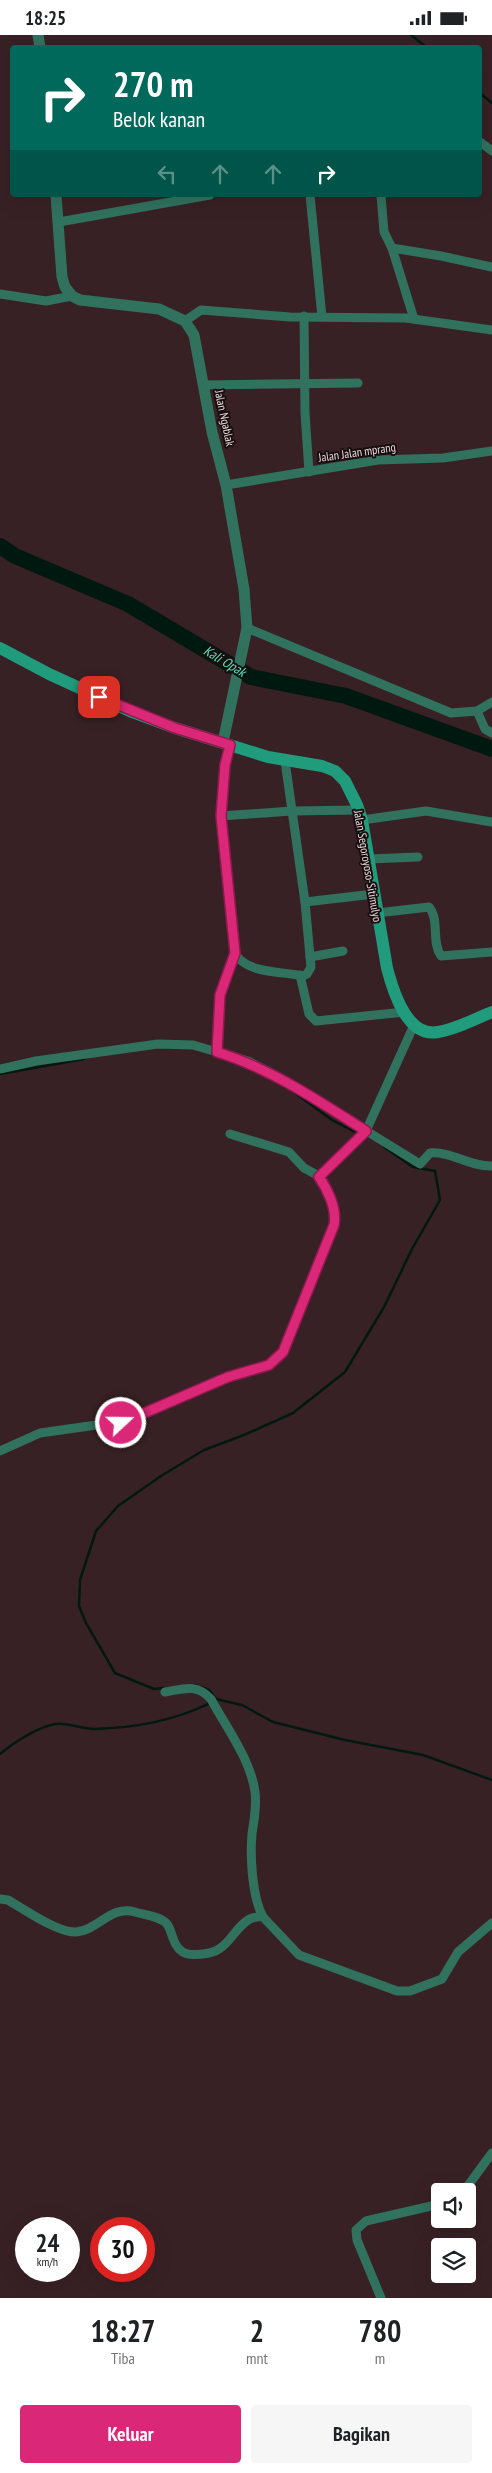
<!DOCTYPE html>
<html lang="id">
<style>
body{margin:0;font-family:"PT Sans Narrow",sans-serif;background:#f6f6f6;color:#202124;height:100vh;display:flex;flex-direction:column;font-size:19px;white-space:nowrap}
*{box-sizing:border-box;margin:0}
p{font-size:16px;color:#757577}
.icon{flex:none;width:28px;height:28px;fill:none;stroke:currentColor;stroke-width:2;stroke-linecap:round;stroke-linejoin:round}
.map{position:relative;height:2263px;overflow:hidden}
.panel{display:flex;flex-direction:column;background:#fff;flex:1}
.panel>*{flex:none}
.hud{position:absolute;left:10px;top:10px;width:472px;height:152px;border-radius:5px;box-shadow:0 5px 20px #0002;background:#00695c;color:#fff;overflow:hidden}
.controls{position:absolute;left:431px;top:2148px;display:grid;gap:10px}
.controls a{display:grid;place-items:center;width:45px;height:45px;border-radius:5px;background:#fff;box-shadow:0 5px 20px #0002;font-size:25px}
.speed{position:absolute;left:15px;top:2182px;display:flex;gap:10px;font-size:25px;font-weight:700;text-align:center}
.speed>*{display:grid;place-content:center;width:65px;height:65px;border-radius:50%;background:#fff;box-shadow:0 5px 20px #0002;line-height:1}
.speed small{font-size:12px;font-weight:400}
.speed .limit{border:8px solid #d22;background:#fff;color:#111}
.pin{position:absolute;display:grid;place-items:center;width:42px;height:42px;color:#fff;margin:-21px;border-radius:10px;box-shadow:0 2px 8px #0006}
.me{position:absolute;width:55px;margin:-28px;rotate:69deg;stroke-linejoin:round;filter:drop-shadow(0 0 4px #0008)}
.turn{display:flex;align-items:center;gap:18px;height:105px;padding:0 20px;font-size:22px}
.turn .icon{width:65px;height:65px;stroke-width:2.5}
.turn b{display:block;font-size:35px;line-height:42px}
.lanes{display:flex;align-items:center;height:48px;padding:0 20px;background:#0003;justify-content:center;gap:25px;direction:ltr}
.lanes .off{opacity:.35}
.eta{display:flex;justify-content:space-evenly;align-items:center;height:85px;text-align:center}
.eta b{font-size:30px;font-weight:600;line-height:35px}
.action{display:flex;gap:10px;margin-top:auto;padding:10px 20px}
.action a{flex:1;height:58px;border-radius:5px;background:#db2777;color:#fff;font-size:20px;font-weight:600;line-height:58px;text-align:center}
.action a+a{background:#f6f6f6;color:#202124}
.status{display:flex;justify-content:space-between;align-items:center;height:35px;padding:0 25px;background:#fff;direction:ltr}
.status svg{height:14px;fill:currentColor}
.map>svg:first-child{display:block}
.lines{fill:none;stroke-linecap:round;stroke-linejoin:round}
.stream{stroke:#001910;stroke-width:2.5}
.river{stroke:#001910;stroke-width:16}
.minor{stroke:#30725e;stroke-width:9}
.tertiary{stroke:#30725e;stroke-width:11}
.secondary{stroke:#209b7c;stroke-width:12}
.route-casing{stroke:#8e194d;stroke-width:12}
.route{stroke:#db2777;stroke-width:9}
.labels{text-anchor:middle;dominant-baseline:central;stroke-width:4;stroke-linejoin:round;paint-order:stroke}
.street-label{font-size:12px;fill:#eadadc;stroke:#180e10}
.water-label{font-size:14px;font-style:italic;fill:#53e2ba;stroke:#180e10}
</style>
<div class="status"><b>18:25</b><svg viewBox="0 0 49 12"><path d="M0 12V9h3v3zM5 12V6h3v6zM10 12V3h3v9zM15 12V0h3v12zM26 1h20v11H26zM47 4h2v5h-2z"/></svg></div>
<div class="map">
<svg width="492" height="2263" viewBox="0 0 492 2263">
<rect width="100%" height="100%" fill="#382125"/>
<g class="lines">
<g class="stream">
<path d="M 411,0 L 426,12"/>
<path d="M 480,58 L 492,68"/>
<path d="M 0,1039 L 84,1024"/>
<path d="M 291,1055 L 332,1085 L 357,1098"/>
<path d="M 195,1650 L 209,1655 L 216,1664 L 242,1670 L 273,1687 L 345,1705 L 423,1720 L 492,1745"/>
<path d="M 164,1653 L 154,1654 L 115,1638 L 86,1588 L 79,1571 L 80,1545 L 96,1496 L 118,1471 L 161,1441 L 204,1415 L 244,1400 L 293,1378 L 345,1337 L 384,1272 L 412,1214 L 440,1165 L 435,1136 L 413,1132 L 384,1112"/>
<path d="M 0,1719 C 13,1708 39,1691 56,1689 C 66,1687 82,1694 94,1694 C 133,1693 173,1686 208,1669"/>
</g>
<path class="river" d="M 0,511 L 15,521 L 128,569 L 251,642 L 346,661 L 492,714"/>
<g class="minor">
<path d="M 480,107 L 492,116"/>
<path d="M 310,160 L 322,282"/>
<path d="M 381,160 L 384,197 L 392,213 L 441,221 L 492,232"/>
<path d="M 59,187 L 210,160"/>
<path d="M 392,213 L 414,284"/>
<path d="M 0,259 L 46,266 L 72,261"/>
<path d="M 304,281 L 305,378 L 309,437"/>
<path d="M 185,286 L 201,275 L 290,282 L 406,283 L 492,295"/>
<path d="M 204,350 L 358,348"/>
<path d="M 226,450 L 378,425 L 443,423 L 492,416"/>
<path d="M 247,593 L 451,678 L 477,676 L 492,667"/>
<path d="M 477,676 L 485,694 L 492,698"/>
<path d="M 230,710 L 225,729 L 221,781 L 235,918 C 246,939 281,936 303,941 L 307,939 L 311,932 L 305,867 L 285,726"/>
<path d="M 221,781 L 292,776 L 359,775"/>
<path d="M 362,785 L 426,776 L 492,787"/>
<path d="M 369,824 L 418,822"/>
<path d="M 305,867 L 374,859"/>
<path d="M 377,878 L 429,872 C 440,885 431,907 441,921 L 492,917"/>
<path d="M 310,922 L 343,916"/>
<path d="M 300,940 L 309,979 L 316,986 L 405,977"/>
<path d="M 217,1017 L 219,960 L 235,918"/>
<path d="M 0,1034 L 36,1026 L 158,1009 L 193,1010 L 248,1026 L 279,1042 L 420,1129 L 430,1118 C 451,1116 470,1132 492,1131"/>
<path d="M 230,1099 L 289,1117 L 304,1133 L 319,1141"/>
<path d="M 0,1416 L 40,1398 L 132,1385 L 228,1342 L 269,1330 L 283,1317 L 334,1190 C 337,1174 328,1155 319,1141 L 366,1096 L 414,990"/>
<path d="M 165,1657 C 184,1654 196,1648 211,1664 C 226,1692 251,1725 255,1757 C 257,1772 254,1784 252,1799 C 250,1821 252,1862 263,1882"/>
<path d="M 0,1864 L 8,1865 C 25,1875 58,1898 76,1897 C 99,1895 110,1870 135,1877 C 145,1880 160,1881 167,1889 C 170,1893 171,1898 173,1903 C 179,1922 192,1921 209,1918 C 233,1914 237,1879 263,1882 L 299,1920 L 397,1956 L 410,1956 L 442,1944 L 458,1917 L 492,1888"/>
<path d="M 464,2156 L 492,2118"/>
<path d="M 381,2263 L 357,2205 L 356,2195 L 366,2186 L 440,2169"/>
</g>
<g class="tertiary">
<path d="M 38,0 L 40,12"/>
<path d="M 56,160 L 62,242 L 65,252 L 72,261 L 80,265 L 159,274 L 185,286 L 194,300 L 212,397 L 226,450 L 244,554 L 247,593 L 223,707"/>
</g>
<path class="secondary" d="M 0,613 L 49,639 L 132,677 L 175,693 L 268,722 L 322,731 L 335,736 L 345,746 L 357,770 L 362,785 L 387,933 C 393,956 407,1003 438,997 C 457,994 474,984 492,977"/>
</g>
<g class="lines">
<defs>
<path id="route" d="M 99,662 L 175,693 L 230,710 L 225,730 L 221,781 L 235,918 L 220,960 L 217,1017 C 272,1034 318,1066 366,1096 L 319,1142 C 328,1155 337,1174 334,1190 L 283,1317 L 269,1330 L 228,1342 L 121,1388"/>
</defs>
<use href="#route" class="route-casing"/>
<use href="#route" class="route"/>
</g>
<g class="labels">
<g class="street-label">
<text transform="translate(225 383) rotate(78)">Jalan Ngablak</text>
<text transform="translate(357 417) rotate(-8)">Jalan Jalan mprang</text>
<text transform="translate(368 831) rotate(80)">Jalan Segoroyoso-Sitimulyo</text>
</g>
<g class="water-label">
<text transform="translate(225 626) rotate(31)">Kali Opak</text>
</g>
</g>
</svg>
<div class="controls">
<a><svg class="icon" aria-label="sound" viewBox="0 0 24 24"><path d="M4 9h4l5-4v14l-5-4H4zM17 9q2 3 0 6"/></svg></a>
<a><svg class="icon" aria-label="layers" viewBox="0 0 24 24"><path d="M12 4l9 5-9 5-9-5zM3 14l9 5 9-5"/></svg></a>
</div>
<div class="speed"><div>24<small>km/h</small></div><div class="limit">30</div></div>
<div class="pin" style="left:99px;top:662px;background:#d93025"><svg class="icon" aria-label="arrive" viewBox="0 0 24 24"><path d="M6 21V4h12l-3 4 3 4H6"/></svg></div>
<svg class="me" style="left:121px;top:1388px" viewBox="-20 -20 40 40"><circle r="17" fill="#db2777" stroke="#fff" stroke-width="3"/><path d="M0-11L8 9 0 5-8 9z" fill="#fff"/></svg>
<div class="hud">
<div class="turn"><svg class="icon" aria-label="right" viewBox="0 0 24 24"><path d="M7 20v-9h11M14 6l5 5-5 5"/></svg><div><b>270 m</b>Belok kanan</div></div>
<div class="lanes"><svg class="icon off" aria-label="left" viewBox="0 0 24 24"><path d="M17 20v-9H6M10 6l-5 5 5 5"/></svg><svg class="icon off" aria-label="ahead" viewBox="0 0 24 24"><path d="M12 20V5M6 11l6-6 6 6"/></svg><svg class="icon off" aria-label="ahead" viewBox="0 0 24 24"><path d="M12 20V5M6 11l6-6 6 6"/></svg><svg class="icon" aria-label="right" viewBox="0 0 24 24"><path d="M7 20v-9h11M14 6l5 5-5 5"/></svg></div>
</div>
</div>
<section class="panel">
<div class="eta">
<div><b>18:27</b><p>Tiba</p></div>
<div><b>2</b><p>mnt</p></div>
<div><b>780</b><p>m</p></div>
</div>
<div class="action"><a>Keluar</a><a>Bagikan</a></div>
</section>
